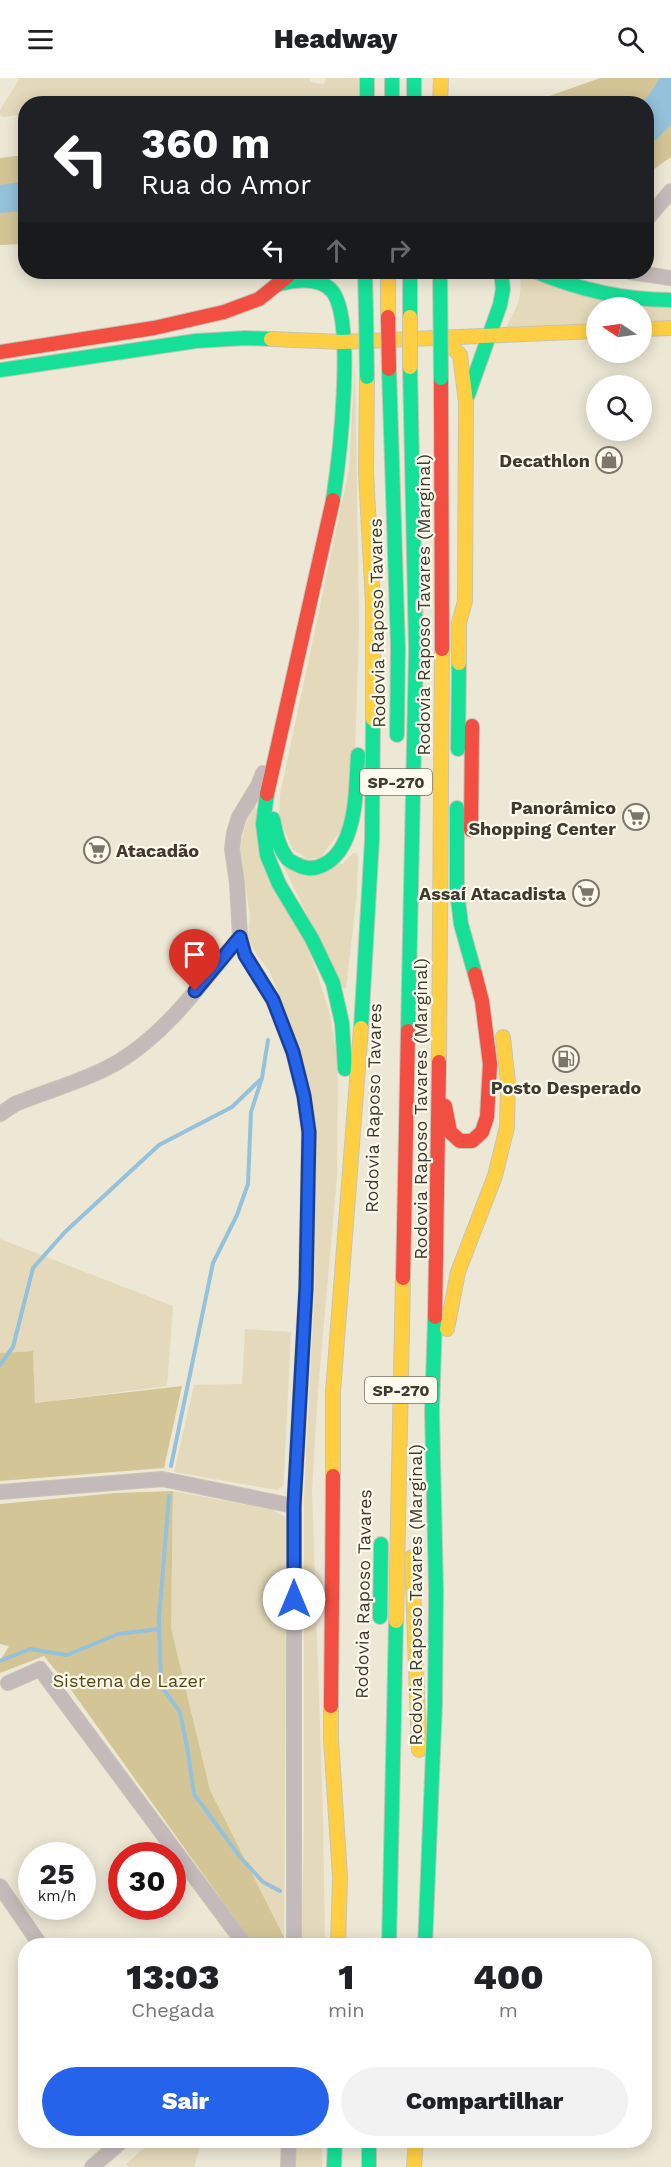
<!DOCTYPE html>
<html lang="pt">
<meta charset="utf-8">
<style>
body{margin:0;font-family:"Work Sans",sans-serif;background:#f2f2f2;color:#202124;height:100vh;display:flex;flex-direction:column;font-size:22px;white-space:nowrap}
*{box-sizing:border-box;margin:0}
p{font-size:20px;color:#757577}
.icon{flex:none;width:33px;height:33px;fill:none;stroke:currentColor;stroke-width:2;stroke-linecap:round;stroke-linejoin:round}
.map{position:relative;flex:1;overflow:hidden}
.sheet{position:absolute;left:18px;top:1860px;width:634px;height:210px;display:flex;flex-direction:column;background:#fff;border-radius:24px;box-shadow:0 3px 15px #0003}
.sheet>*{flex:none}
.hud{position:absolute;left:18px;top:18px;width:636px;height:183px;border-radius:24px;box-shadow:0 3px 15px #0003;background:#202124;color:#fff;overflow:hidden}
.needle{width:39px;rotate:283deg}
.buttons{position:absolute;left:586px;top:219px;display:grid;gap:12px}
.buttons a{display:grid;place-items:center;width:66px;height:66px;border-radius:50%;background:#fff;box-shadow:0 3px 15px #0003;font-size:30px}
.speed{position:absolute;left:18px;top:1764px;display:flex;gap:12px;font-size:30px;font-weight:700;text-align:center}
.speed>*{display:grid;place-content:center;width:78px;height:78px;border-radius:50%;background:#fff;box-shadow:0 3px 15px #0003;line-height:1}
.speed small{font-size:15px;font-weight:400}
.speed .limit{border:9px solid #d22;background:#fff;color:#111}
.pin{position:absolute;display:grid;place-items:center;width:51px;height:51px;color:#fff;margin:-62px -26px;border-radius:50% 50% 50% 0;rotate:-45deg;box-shadow:0 0 6px #0007}
.pin .icon{rotate:45deg}
.me{position:absolute;width:66px;margin:-33px;rotate:0deg;stroke-linejoin:round;filter:drop-shadow(0 0 4px #0008)}
.turn{display:flex;align-items:center;gap:21px;height:126px;padding:0 24px;font-size:27px}
.turn .icon{width:78px;height:78px;stroke-width:2.5}
.turn b{display:block;font-size:42px;line-height:51px}
.lanes{display:flex;align-items:center;height:57px;padding:0 24px;background:#0003;justify-content:center;gap:30px;direction:ltr}
.lanes .off{opacity:.35}
.eta{display:flex;justify-content:space-evenly;align-items:center;height:102px;text-align:center}
.eta b{font-size:36px;font-weight:800;line-height:42px}
.primary-button{display:flex;gap:12px;margin-top:auto;padding:12px 24px}
.primary-button a{flex:1;height:69px;border-radius:36px;background:#2563eb;color:#fff;font-size:24px;font-weight:800;line-height:69px;text-align:center}
.primary-button a+a{background:#f2f2f2;color:#202124}
header{display:flex;justify-content:space-between;align-items:center;height:78px;padding:0 24px;background:#fff;font-size:27px;font-weight:800}
.map>svg:first-child{display:block}
.green{fill:#e4d9ba}
.forest{fill:#d4c597}
.water{fill:#95c1da}
.lines{fill:none;stroke-linecap:round;stroke-linejoin:round}
.stream{stroke:#95c1da;stroke-width:4}
.street-casing{stroke:#c8c4b5;stroke-width:16}
.fast-casing{stroke:#c8c4b5;stroke-width:16}
.slow-casing{stroke:#c8c4b5;stroke-width:16}
.jam-casing{stroke:#c8c4b5;stroke-width:16}
.street{stroke:#c5baba;stroke-width:14}
.fast{stroke:#16e098;stroke-width:14}
.slow{stroke:#ffcf43;stroke-width:14}
.jam{stroke:#f24e42;stroke-width:14}
.fast-bridge-casing{stroke:#c8c4b5;stroke-width:16;stroke-linecap:butt}
.slow-bridge-casing{stroke:#c8c4b5;stroke-width:16;stroke-linecap:butt}
.jam-bridge-casing{stroke:#c8c4b5;stroke-width:16;stroke-linecap:butt}
.fast-bridge{stroke:#16e098;stroke-width:14}
.slow-bridge{stroke:#ffcf43;stroke-width:14}
.jam-bridge{stroke:#f24e42;stroke-width:14}
.route-casing{stroke:#184099;stroke-width:15}
.route{stroke:#2563eb;stroke-width:10}
.labels{text-anchor:middle;dominant-baseline:central;stroke-width:4.5;stroke-linejoin:round;paint-order:stroke}
.shield{fill:#fefaed;stroke:#787467;stroke-width:1.5}
.shield-label{font-size:16px;font-weight:bold;fill:#3e3a2d}
.poi-label{font-size:18px;font-weight:bold;fill:#3e3a2d;stroke:#fefaed;text-anchor:end}
.street-label{font-size:18px;fill:#3e3a2d;stroke:#fefaed}
.park-label{font-size:18px;fill:#564710;stroke:#fefaed}
</style>
<header><svg class="icon" aria-label="menu" viewBox="0 0 24 24"><path d="M4 6h16M4 12h16M4 18h16"/></svg>Headway<svg class="icon" aria-label="search" viewBox="0 0 24 24"><circle cx="10" cy="10" r="6"/><path d="M15 15l6 6"/></svg></header>
<div class="map">
<svg width="671" height="2089" viewBox="0 0 671 2089">
<rect width="100%" height="100%" fill="#ede7d5"/>
<g class="green">
<path d="M 20,0 L 310,0 L 310,4 L 324,6 L 326,0 L 360,0 L 360,25 L 134,26 L 133,22 L 104,26 L 26,26 L 25,36 L 3,39 L 0,37 L 0,32 Z"/>
<path d="M 519,194 L 565,211 L 671,229 L 671,242 L 642,243 L 642,230 L 597,230 L 597,245 L 506,249 C 517,231 524,215 519,194 Z"/>
<path d="M 355,282 L 359,548 L 354,712 L 345,747 L 320,780 L 307,780 L 293,772 L 279,739 L 280,717 L 349,391 Z"/>
<path d="M 255,727 L 317,895 L 330,937 L 338,986 L 337,1098 L 318,1312 L 312,1412 L 323,1738 L 325,1867 L 301,1867 L 304,1757 L 304,1418 L 315,1206 L 316,1060 L 311,1015 L 301,974 L 270,894 L 255,874 L 248,860 L 250,838 L 240,771 L 245,748 Z"/>
<path d="M 277,775 L 343,786 L 353,775 L 357,775 L 358,779 L 357,816 L 346,910 L 343,910 Z"/>
<path d="M 0,1161 L 173,1228 L 167,1308 L 35,1325 L 33,1273 L 0,1275 Z"/>
<path d="M 245,1251 L 291,1254 L 284,1397 L 283,1408 L 277,1412 L 174,1394 L 194,1307 L 242,1306 Z"/>
<path d="M 173,1413 L 273,1432 L 285,1439 L 287,1450 L 284,1859 L 210,1712 L 171,1550 Z"/>
<path d="M 152,2063 L 202,2063 L 194,2089 L 129,2089 L 126,2086 Z"/>
<path d="M 297,2063 L 322,2063 L 322,2089 L 296,2089 Z"/>
</g>
<g class="forest">
<path d="M 600,0 L 671,0 L 671,79 L 647,96 L 646,26 L 527,26 Z"/>
<path d="M 25,77 L 25,166 L 0,167 L 0,80 Z"/>
<path d="M 33,1273 L 35,1325 L 182,1308 L 164,1390 L 0,1403 L 0,1275 Z"/>
<path d="M 173,1413 L 171,1550 L 210,1712 L 284,1859 L 284,1867 L 254,1867 L 69,1609 L 44,1578 L 0,1595 L 0,1583 L 9,1568 L 0,1566 L 0,1426 L 116,1415 Z"/>
</g>
<g class="water">
<path d="M 660,0 L 671,0 L 671,46 L 657,61 L 647,67 L 646,26 L 633,25 L 647,20 Z"/>
<path d="M 25,103 L 25,133 L 0,135 L 0,107 Z"/>
</g>
<g class="lines">
<g class="stream">
<path d="M 0,1287 L 13,1269 L 33,1190 L 65,1154 L 159,1067 L 232,1029 L 260,1002"/>
<path d="M 171,1388 L 213,1185 L 237,1137 L 248,1106 L 251,1034 L 262,1000 L 268,962"/>
<path d="M 169,1418 L 159,1541 L 161,1608 L 180,1634 L 188,1674 L 194,1716 L 240,1779 L 263,1804 L 280,1813"/>
<path d="M 0,1583 L 30,1571 L 67,1577 L 118,1556 L 159,1551"/>
</g>
<defs>
<g id="street">
<path d="M 646,142 L 671,113"/>
<path d="M 630,194 L 671,200"/>
<path d="M 263,695 L 258,708 L 239,739 L 234,755 L 232,771 L 237,805 L 240,859 L 245,877 L 273,922 L 293,974 L 304,1018 L 309,1054 L 306,1210 L 294,1428 L 294,1868"/>
<path d="M 0,1036 L 15,1026 C 49,1012 87,1002 118,984 C 168,954 203,903 240,859"/>
<path d="M 0,1414 L 162,1401 L 294,1428"/>
<path d="M 8,1605 L 40,1591 L 246,1868"/>
<path d="M 0,1808 L 41,1868"/>
<path d="M 92,2089 L 123,2062"/>
<path d="M 288,2089 L 289,2062"/>
</g>
<g id="fast">
<path d="M 367,0 L 367,26"/>
<path d="M 392,0 L 392,26"/>
<path d="M 414,0 L 414,26"/>
<path d="M 365,194 L 366,235"/>
<path d="M 410,194 L 410,239"/>
<path d="M 537,194 C 580,212 624,222 671,222"/>
<path d="M 276,207 C 293,202 319,198 332,213 C 356,242 339,384 333,422"/>
<path d="M 389,291 L 398,569 L 397,657"/>
<path d="M 0,292 L 196,263 L 245,260 L 271,261"/>
<path d="M 468,317 L 500,227 L 503,211 L 501,194"/>
<path d="M 458,671 L 459,585"/>
<path d="M 267,716 L 263,746 L 267,777 L 279,806 L 312,861 L 333,905 L 342,945 L 345,991"/>
<path d="M 457,730 L 457,814 L 461,846 L 475,896"/>
<path d="M 273,741 C 276,755 278,768 287,780 C 289,783 294,785 298,787 C 315,796 334,784 343,767 C 357,741 356,706 358,677"/>
<path d="M 361,950 L 372,762 L 373,641"/>
<path d="M 408,953 L 416,572 L 410,289"/>
<path d="M 380,1539 L 381,1466"/>
<path d="M 389,1868 L 396,1543"/>
<path d="M 425,1868 L 435,1626 L 436,1512 L 432,1333 L 435,1239"/>
<path d="M 369,2062 L 369,2089"/>
<path d="M 334,2089 L 335,2062"/>
</g>
<g id="slow">
<path d="M 440,26 L 441,0"/>
<path d="M 388,194 L 388,239"/>
<path d="M 642,251 L 671,250"/>
<path d="M 444,260 L 460,277 L 466,324 L 465,523 L 459,545 L 459,585"/>
<path d="M 271,261 L 342,264 L 597,253"/>
<path d="M 367,299 L 366,394 L 373,526 L 373,641"/>
<path d="M 439,984 L 442,571"/>
<path d="M 447,1251 L 458,1194 L 495,1098 L 507,1049 L 508,1005 L 503,959"/>
<path d="M 333,1398 L 333,1314 L 361,950"/>
<path d="M 412,1479 L 419,1672"/>
<path d="M 396,1543 L 403,1200"/>
<path d="M 331,1628 L 331,1661 L 340,1799 L 338,1868"/>
<path d="M 414,2089 L 416,2062"/>
</g>
<g id="jam">
<path d="M 0,274 L 154,250 L 224,234 L 259,221 L 289,197"/>
<path d="M 441,300 L 442,571"/>
<path d="M 267,716 L 333,422"/>
<path d="M 471,752 L 472,648"/>
<path d="M 445,1028 L 450,1054 L 460,1063 L 472,1063 L 482,1054 L 487,1039 L 490,986 L 482,923 L 475,896"/>
<path d="M 403,1200 L 408,953"/>
<path d="M 435,1239 L 439,984"/>
<path d="M 331,1628 L 333,1398"/>
</g>
</defs>
<use href="#street" class="street-casing"/>
<use href="#fast" class="fast-casing"/>
<use href="#slow" class="slow-casing"/>
<use href="#jam" class="jam-casing"/>
<use href="#street" class="street"/>
<use href="#fast" class="fast"/>
<use href="#slow" class="slow"/>
<use href="#jam" class="jam"/>
<defs>
<g id="fast-bridge">
<path d="M 440,194 L 441,300"/>
<path d="M 366,235 L 367,299"/>
</g>
<path id="slow-bridge" d="M 410,239 L 410,289"/>
<path id="jam-bridge" d="M 388,239 L 389,291"/>
</defs>
<use href="#fast-bridge" class="fast-bridge-casing"/>
<use href="#slow-bridge" class="slow-bridge-casing"/>
<use href="#jam-bridge" class="jam-bridge-casing"/>
<use href="#fast-bridge" class="fast-bridge"/>
<use href="#slow-bridge" class="slow-bridge"/>
<use href="#jam-bridge" class="jam-bridge"/>
</g>
<g class="lines">
<defs>
<path id="route" d="M 195,913 L 240,859 L 245,877 L 273,922 L 293,974 L 304,1018 L 309,1054 L 306,1210 L 294,1428 L 294,1521"/>
</defs>
<use href="#route" class="route-casing"/>
<use href="#route" class="route"/>
</g>
<defs>
<symbol id="shop-ring" viewBox="-11 -11 22 22"><circle r="9.5" fill="#fefaed" stroke="#7b7768" stroke-width="1.5"/><path d="M-5-2.5h2.3a2.7 3.5 0 0 1 5.4 0H5L5.5 6h-11ZM-1.5-2.5h3a1.5 2.3 0 0 0-3 0Z" fill="#7b7768"/></symbol>
<symbol id="supermarket-ring" viewBox="-11 -11 22 22"><circle r="9.5" fill="#fefaed" stroke="#7b7768" stroke-width="1.5"/><path d="M-6-5.5h2.5l.6 2H6L4.5 2H-2.5L-4.4-4H-6ZM-1.5 3.2a1.3 1.3 0 1 0 .1 0ZM3 3.2a1.3 1.3 0 1 0 .1 0Z" fill="#7b7768"/></symbol>
<symbol id="fuel-ring" viewBox="-11 -11 22 22"><circle r="9.5" fill="#fefaed" stroke="#7b7768" stroke-width="1.5"/><path d="M-5.5-6h7V0h2V4h1.3V-2.5L3-4.5l.8-.8L6-3V5H2.5V1h-1V6h-7ZM-4.2-4.7v3.2H.2V-4.7Z" fill="#7b7768"/></symbol>
</defs>
<g fill-rule="evenodd">
<use href="#shop-ring" x="594" y="367" width="30" height="30"/>
<use href="#supermarket-ring" x="621" y="724" width="30" height="30"/>
<use href="#supermarket-ring" x="82" y="757" width="30" height="30"/>
<use href="#supermarket-ring" x="571" y="800" width="30" height="30"/>
<use href="#fuel-ring" x="551" y="966" width="30" height="30"/>
</g>
<g class="labels">
<g class="shield">
<rect x="360" y="691" width="72" height="26" rx="4.5"/>
<rect x="365" y="1299" width="72" height="26" rx="4.5"/>
</g>
<g class="shield-label">
<text x="396" y="704">SP-270</text>
<text x="401" y="1312">SP-270</text>
</g>
<g class="poi-label">
<text x="590" y="382">Decathlon</text>
<text x="616" y="729">Panorâmico<tspan x="616" dy="21">Shopping Center</tspan></text>
<text x="116" y="772" text-anchor="start">Atacadão</text>
<text x="566" y="815">Assaí Atacadista</text>
<text x="566" y="1009" text-anchor="middle">Posto Desperado</text>
</g>
<g class="street-label">
<text transform="translate(423 527) rotate(-90)">Rodovia Raposo Tavares (Marginal)</text>
<text transform="translate(377 545) rotate(-91)">Rodovia Raposo Tavares</text>
<text transform="translate(373 1030) rotate(-89)">Rodovia Raposo Tavares</text>
<text transform="translate(420 1031) rotate(-90)">Rodovia Raposo Tavares (Marginal)</text>
<text transform="translate(363 1516) rotate(-89)">Rodovia Raposo Tavares</text>
<text transform="translate(415 1517) rotate(-90)">Rodovia Raposo Tavares (Marginal)</text>
</g>
<g class="park-label">
<text x="129" y="1602">Sistema de Lazer</text>
</g>
</g>
</svg>
<div class="buttons">
<a><svg class="needle" viewBox="-14 -14 28 28"><path d="M0-13l5 13h-10z" fill="#e53935"/><path d="M0 13l5-13h-10z" fill="#757577"/></svg></a>
<a><svg class="icon" aria-label="search" viewBox="0 0 24 24"><circle cx="10" cy="10" r="6"/><path d="M15 15l6 6"/></svg></a>
</div>
<div class="speed"><div>25<small>km/h</small></div><div class="limit">30</div></div>
<div class="pin" style="left:195px;top:913px;background:#d93025"><svg class="icon" aria-label="arrive" viewBox="0 0 24 24"><path d="M6 21V4h12l-3 4 3 4H6"/></svg></div>
<svg class="me" style="left:294px;top:1521px" viewBox="-20 -20 40 40"><circle r="19" fill="#fff"/><path d="M0-13L10 11 0 6-10 11z" fill="#2563eb"/></svg>
<div class="hud">
<div class="turn"><svg class="icon" aria-label="left" viewBox="0 0 24 24"><path d="M17 20v-9H6M10 6l-5 5 5 5"/></svg><div><b>360 m</b>Rua do Amor</div></div>
<div class="lanes"><svg class="icon" aria-label="left" viewBox="0 0 24 24"><path d="M17 20v-9H6M10 6l-5 5 5 5"/></svg><svg class="icon off" aria-label="ahead" viewBox="0 0 24 24"><path d="M12 20V5M6 11l6-6 6 6"/></svg><svg class="icon off" aria-label="right" viewBox="0 0 24 24"><path d="M7 20v-9h11M14 6l5 5-5 5"/></svg></div>
</div>
<section class="sheet">
<div class="eta">
<div><b>13:03</b><p>Chegada</p></div>
<div><b>1</b><p>min</p></div>
<div><b>400</b><p>m</p></div>
</div>
<div class="primary-button"><a>Sair</a><a>Compartilhar</a></div>
</section>
</div>
